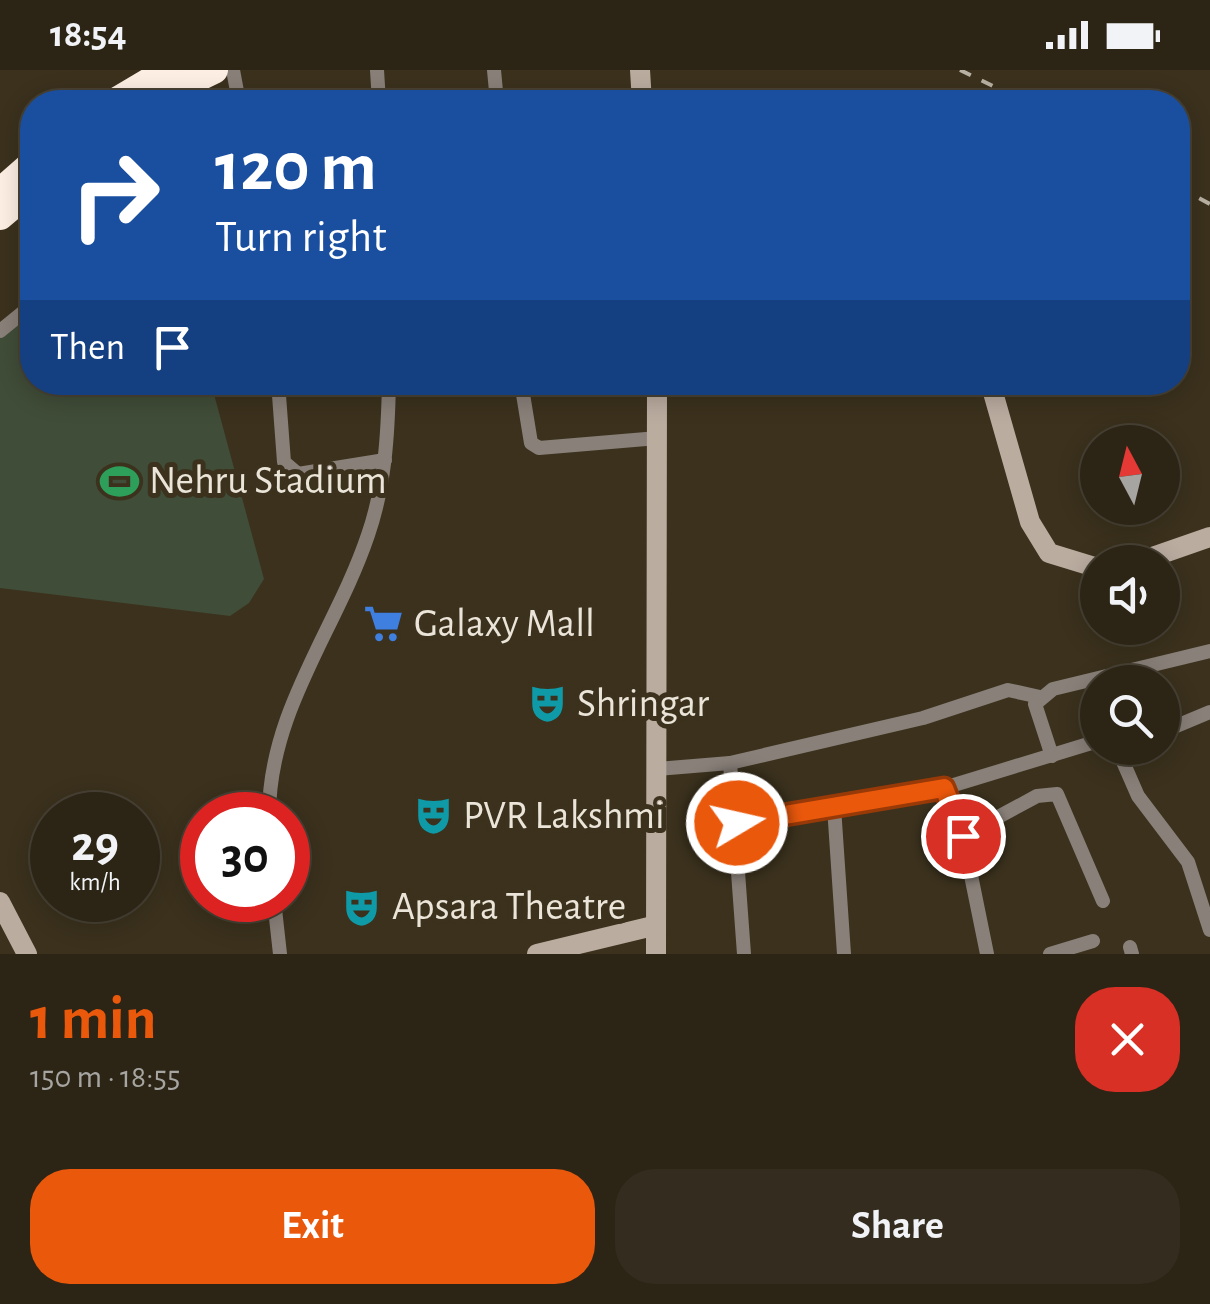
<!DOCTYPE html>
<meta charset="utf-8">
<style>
body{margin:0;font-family:"Alegreya Sans",sans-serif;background:#342d1f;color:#f1f3f6;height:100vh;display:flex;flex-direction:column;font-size:38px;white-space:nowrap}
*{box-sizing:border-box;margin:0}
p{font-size:32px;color:#a6a5a1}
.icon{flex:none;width:55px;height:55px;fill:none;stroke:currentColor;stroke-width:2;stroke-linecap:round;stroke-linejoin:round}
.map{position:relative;height:884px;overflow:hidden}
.drawer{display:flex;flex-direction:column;background:#2c2516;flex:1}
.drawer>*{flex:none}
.top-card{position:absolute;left:20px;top:20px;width:1170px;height:305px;border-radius:40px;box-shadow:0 5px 25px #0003,0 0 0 2px #484235;background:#1a4fa0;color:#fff;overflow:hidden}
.needle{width:65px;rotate:353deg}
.fabs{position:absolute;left:1080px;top:355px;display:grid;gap:20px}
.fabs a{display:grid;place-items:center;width:100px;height:100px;border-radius:50%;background:#2c2516;box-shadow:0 5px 25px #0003,0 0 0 2px #484235;font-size:50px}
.speed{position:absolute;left:30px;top:722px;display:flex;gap:20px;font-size:50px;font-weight:700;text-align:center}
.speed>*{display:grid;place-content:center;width:130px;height:130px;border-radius:50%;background:#2c2516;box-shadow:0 5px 25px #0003,0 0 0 2px #484235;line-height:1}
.speed small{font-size:25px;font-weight:400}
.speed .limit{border:15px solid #d22;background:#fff;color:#111}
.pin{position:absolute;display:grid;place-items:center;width:85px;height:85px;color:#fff;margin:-42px;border:5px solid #fff;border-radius:50%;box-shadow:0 2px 10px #0007}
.me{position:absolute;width:110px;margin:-55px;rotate:81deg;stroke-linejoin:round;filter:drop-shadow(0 0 8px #0008)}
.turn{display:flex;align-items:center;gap:35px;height:210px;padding:0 30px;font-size:45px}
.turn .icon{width:130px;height:130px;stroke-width:2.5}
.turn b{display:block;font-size:70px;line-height:85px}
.then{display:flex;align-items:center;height:95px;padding:0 30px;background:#0003;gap:20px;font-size:38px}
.round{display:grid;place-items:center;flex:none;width:105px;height:105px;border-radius:40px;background:#342d1f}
.summary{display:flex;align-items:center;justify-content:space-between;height:170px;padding:0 30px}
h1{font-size:60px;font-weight:600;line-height:75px;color:#ea580c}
.action{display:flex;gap:20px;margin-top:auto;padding:20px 30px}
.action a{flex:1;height:115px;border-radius:40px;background:#ea580c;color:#fff;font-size:40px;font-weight:600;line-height:115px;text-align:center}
.action a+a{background:#342d1f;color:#f1f3f6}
.status{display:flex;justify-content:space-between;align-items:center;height:70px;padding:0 50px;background:#2c2516;direction:ltr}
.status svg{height:28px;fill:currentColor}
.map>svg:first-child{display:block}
.green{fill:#404d38}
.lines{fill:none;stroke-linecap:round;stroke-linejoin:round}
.street{stroke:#898079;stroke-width:14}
.secondary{stroke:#bbaca0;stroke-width:20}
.highway{stroke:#fdefe4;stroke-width:28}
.rail{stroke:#b9b1a3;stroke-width:4;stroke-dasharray:12 12;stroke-linecap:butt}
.route-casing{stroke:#983908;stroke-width:25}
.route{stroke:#ea580c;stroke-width:18}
.labels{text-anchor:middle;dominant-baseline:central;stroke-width:10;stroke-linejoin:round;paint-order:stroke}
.poi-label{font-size:40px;fill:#ebe4d8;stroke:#3b311d;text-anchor:start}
</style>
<div class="status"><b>18:54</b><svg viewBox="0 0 49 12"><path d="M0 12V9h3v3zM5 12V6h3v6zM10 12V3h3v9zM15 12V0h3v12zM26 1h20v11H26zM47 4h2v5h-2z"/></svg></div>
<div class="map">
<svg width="1210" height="884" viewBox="0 0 1210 884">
<rect width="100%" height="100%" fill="#3b311d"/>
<path class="green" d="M 32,241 L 32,312 L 211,313 L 264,509 L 249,533 L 230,546 L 0,518 L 0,267 Z"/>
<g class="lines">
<g class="street">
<path d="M 233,0 L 239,32"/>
<path d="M 377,0 L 379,32"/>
<path d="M 494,0 L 497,32"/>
<path d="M 0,261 L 32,235"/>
<path d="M 278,312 L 284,392 L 298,404 L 385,390"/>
<path d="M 521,312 L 531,373 L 539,378 L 658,368"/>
<path d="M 1162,662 L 1210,642"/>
<path d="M 1117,678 L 1138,726 L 1188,792 L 1210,860"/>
<path d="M 1052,686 L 1035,634 L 1053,619 L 1210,581"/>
<path d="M 1121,686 L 1135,678"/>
<path d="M 730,693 L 744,884"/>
<path d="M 657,699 L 730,693 L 923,648 L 1008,620 L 1040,627"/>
<path d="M 944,718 L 963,766 L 987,884"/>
<path d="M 269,745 C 269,641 336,560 368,465 C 385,416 388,364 389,312"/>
<path d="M 737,753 L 834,737"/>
<path d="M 963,766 L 1037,726 L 1057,724 L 1103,831"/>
<path d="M 274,830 L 280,884"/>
<path d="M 1130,877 L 1132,884"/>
<path d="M 844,884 L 834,737 L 944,718 L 1098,671"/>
<path d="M 1050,884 L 1093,871"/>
</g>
<g class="secondary">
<path d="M 640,0 L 642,32"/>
<path d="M 990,312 L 1030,452 L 1049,483 L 1098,498"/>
<path d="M 1138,492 L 1210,467"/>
<path d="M 0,832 L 27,884"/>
<path d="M 537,884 L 653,856"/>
<path d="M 656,884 L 657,312"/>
</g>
<g class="highway">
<path d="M 115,32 L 169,0"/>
<path d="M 148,32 L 214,0"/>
<path d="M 0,122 L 32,94"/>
<path d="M 0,146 L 32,119"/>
</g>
<g class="rail">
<path d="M 960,0 L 1026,32"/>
<path d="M 1178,117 L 1210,134"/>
</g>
</g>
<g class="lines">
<defs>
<path id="route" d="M 737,753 L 944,718 L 963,766"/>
</defs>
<use href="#route" class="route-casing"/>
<use href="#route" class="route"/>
</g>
<defs>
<symbol id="stadium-bare" viewBox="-9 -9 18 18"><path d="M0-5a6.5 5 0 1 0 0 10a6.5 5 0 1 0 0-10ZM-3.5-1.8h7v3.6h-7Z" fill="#2e9e5b" stroke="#3b311d" stroke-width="2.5" paint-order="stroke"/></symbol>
<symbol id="supermarket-bare" viewBox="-9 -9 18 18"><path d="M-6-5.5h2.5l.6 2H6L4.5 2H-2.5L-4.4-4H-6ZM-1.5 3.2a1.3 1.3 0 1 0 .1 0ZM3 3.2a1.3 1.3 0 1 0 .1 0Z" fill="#3f7fe0" stroke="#3b311d" stroke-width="2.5" paint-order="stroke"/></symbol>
<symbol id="theatre-bare" viewBox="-9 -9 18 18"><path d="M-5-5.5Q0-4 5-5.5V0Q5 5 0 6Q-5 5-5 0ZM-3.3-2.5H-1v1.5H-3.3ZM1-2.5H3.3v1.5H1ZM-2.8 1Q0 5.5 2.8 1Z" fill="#0f9aa8" stroke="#3b311d" stroke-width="2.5" paint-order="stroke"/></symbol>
</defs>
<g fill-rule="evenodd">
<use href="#stadium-bare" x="92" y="384" width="55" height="55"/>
<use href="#supermarket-bare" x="356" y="526" width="55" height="55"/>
<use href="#theatre-bare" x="520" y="606" width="55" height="55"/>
<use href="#theatre-bare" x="406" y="718" width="55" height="55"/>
<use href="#theatre-bare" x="334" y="810" width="55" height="55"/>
</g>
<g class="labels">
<g class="poi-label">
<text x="149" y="411">Nehru Stadium</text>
<text x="414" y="554">Galaxy Mall</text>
<text x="577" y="634">Shringar</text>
<text x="463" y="746">PVR Lakshmi</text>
<text x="392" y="837">Apsara Theatre</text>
</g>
</g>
</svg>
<div class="fabs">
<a><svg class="needle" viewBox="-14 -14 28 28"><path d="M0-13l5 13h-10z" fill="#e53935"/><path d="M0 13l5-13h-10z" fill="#a6a5a1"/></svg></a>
<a><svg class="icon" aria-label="sound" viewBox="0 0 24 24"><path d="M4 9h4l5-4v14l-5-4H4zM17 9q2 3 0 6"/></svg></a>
<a><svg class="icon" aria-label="search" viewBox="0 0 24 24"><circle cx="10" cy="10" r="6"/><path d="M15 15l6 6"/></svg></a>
</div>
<div class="speed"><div>29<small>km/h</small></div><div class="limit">30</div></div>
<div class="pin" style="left:963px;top:766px;background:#d93025"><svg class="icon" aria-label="arrive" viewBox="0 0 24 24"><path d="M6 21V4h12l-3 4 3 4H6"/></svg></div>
<svg class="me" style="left:737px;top:753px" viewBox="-20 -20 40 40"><circle r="17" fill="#ea580c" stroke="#fff" stroke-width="3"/><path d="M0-11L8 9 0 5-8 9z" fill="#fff"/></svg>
<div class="top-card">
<div class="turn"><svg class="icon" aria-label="right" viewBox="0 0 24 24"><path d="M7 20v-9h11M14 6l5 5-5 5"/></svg><div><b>120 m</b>Turn right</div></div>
<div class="then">Then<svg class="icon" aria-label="arrive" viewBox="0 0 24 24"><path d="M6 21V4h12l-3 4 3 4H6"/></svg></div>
</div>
</div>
<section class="drawer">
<div class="summary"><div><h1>1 min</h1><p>150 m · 18:55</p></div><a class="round" style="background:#d93025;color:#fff"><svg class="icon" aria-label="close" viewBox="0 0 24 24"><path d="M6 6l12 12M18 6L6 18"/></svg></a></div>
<div class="action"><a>Exit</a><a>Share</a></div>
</section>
